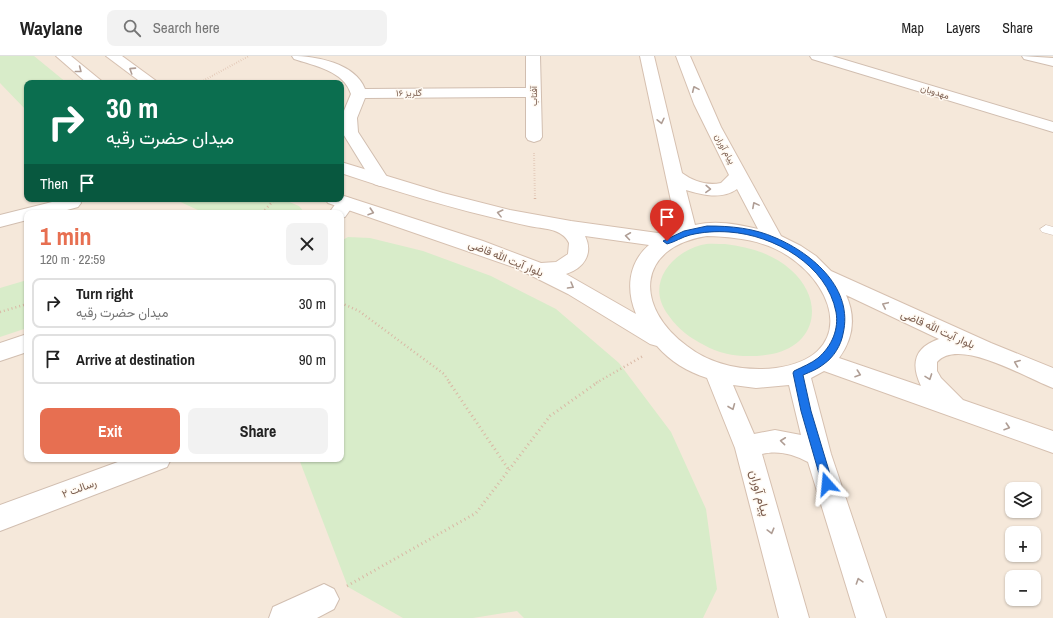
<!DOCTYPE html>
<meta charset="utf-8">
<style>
body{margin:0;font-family:"Archivo Narrow",Vazirmatn,sans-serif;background:#f2f2f2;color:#222;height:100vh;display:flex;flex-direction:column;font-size:15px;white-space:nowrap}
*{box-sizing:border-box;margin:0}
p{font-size:13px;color:#767676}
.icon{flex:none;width:22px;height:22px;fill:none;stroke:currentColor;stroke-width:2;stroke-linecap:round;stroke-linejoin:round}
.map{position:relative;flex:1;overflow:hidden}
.side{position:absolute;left:24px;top:154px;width:320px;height:252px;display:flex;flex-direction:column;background:#fff;border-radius:8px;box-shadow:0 1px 3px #0004}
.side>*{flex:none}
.guide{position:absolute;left:24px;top:24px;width:320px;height:122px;border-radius:8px;box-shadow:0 1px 3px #0004;background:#0b6e4f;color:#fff;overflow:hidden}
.controls{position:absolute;left:1005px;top:426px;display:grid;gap:8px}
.controls a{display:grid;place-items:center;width:36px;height:36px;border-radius:8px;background:#fff;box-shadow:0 1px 3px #0004;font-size:20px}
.pin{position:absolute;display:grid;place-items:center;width:34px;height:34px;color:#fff;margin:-41px -17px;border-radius:50% 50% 50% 0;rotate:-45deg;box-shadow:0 0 4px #0007}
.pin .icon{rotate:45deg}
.me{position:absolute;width:44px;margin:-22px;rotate:342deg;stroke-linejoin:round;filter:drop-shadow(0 0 3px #0008)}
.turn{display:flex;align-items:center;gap:14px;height:84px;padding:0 16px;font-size:18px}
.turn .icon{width:52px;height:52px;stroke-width:2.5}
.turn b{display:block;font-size:28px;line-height:34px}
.then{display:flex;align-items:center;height:38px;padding:0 16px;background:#0003;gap:8px;font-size:15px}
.round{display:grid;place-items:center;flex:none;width:42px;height:42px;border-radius:8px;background:#f2f2f2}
.head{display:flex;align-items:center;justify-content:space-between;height:68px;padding:0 16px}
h1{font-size:24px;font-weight:800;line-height:30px;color:#e76f51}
.action{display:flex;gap:8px;margin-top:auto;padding:8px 16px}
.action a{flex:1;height:46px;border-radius:8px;background:#e76f51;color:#fff;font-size:16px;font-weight:800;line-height:46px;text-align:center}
.action a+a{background:#f2f2f2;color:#222}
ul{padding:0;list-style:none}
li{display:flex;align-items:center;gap:12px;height:50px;margin:0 8px 6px;padding:0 8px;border:2px solid #e0e0e0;border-radius:8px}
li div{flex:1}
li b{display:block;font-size:15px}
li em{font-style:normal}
header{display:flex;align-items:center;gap:24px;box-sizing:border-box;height:56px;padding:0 20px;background:#fff;border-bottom:1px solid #e0e0e0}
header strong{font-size:19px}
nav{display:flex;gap:22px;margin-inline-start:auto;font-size:14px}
.search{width:280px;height:36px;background:#f2f2f2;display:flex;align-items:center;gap:10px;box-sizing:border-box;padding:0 14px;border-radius:8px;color:#767676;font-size:15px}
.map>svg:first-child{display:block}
.residential{fill:#f5e8da;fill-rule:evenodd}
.green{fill:#d8ecc9}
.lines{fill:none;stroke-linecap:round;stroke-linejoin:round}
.lane-casing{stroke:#d1beb0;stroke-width:1}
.street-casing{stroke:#d1beb0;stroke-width:2}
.secondary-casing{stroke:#d6c0b0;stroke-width:2}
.path-far2{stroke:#d9b8a5;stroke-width:2;stroke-dasharray:0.5 2;stroke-linecap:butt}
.path-far1{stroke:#d9b8a5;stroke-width:2.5;stroke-dasharray:1 3;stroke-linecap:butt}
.path{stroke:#d9b8a5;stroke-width:3;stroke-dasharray:1 3.5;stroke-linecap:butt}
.lane{fill:#fff;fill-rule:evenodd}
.street{fill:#fff;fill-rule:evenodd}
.secondary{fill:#fff;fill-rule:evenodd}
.oneway{stroke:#af9d94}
.route{fill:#1a73e8;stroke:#114b97}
.labels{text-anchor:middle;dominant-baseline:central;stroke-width:3;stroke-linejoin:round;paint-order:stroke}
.far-street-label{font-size:9px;fill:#7a5c4d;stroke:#fffaf3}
.street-label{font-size:11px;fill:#7a5c4d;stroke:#fffaf3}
.near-street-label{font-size:13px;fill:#7a5c4d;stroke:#fffaf3}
</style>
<header>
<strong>Waylane</strong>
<div class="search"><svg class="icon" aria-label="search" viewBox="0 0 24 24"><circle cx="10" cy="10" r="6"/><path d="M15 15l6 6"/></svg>Search here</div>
<nav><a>Map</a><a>Layers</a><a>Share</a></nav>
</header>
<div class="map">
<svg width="1053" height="562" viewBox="0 0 1053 562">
<rect width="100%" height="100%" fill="#fdf6ec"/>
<path class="residential" d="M 0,0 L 1053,0 L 1053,562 L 0,562 ZM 27,27 L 341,27 L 341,143 L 27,143 ZM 27,157 L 341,157 L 341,403 L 27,403 ZM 1012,433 L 1034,433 L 1034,455 L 1012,455 ZM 1012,477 L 1034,477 L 1034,499 L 1012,499 ZM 1012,521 L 1034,521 L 1034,543 L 1012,543 Z"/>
<g class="green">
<path d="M 0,0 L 34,0 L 67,27 L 27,27 L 27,55 L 0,27 Z"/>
<path d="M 174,143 L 282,143 L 299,150 L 305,157 L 201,157 L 200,155 Z"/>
<path d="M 348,181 L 370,182 L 423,195 L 491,220 L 556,253 L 619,307 L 671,376 L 706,453 L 717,533 L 703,562 L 524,562 L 517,555 L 473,562 L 403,562 L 348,531 L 299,403 L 341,403 L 341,185 Z"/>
<path d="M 725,188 C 749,191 772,197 791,214 C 825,244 817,289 772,298 C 750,302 724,301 704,289 C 690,282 678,273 669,260 C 645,230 669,198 701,189 C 708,187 717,188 725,188 Z"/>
<path d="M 27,224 L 27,272 L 0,281 L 0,232 Z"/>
</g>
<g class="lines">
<defs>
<path id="lane" d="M 1046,169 L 1053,171 L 1053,179 L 1042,176 L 1040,173 Z"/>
<g id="street">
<path d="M 292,0 C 316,0 355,7 365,33 L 526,32 L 526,0 L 540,0 L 542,81 L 540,84 L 534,86 L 528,84 L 526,81 L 526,41 L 365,42 L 357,62 L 358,76 L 389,124 L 386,128 L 380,130 L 374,128 L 342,76 L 341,62 L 351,38 C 344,15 315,10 294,3 Z"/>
<path d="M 810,0 L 832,0 L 1053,66 L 1053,76 L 812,3 Z"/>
<path d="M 1022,0 L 1053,2 L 1053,10 L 1024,3 Z"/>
<path d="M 346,141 L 352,143 L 355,147 L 345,161 L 341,162 L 341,157 L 329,157 L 339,143 Z"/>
<path d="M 64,143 L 79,143 L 81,147 L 78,151 L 56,157 L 27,157 L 27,164 L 0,171 L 0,159 Z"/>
<path d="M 27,278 L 27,296 L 0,305 L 0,287 Z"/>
<path d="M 126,403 L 171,403 L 167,411 L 0,475 L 0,449 Z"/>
<path d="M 324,528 L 334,533 L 339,543 L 334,553 L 317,562 L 269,562 L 273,551 Z"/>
</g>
<g id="secondary">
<path d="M 56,0 L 71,0 L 104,27 L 87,27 Z"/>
<path d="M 106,0 L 122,0 L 159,27 L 142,27 Z"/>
<path d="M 640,0 L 654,0 L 682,117 C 693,125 706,130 721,127 L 729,119 L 694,48 L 676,0 L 690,0 L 721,71 L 781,180 L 801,190 L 816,200 L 831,215 L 991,287 L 1053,312 L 1053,332 C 1026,322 959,281 937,306 L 937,315 L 941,322 L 963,344 L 1053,375 L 1053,397 L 824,315 L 811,322 L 831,398 L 886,562 L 856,562 L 808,406 C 793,398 778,394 762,398 L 809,562 L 779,562 L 735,392 L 707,322 C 688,316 670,305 657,290 L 650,288 L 568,238 L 516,212 L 328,147 L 325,143 L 341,143 L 341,139 L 483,185 L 541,207 L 556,206 L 568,198 L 569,187 C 562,172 543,173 529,170 C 465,156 403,138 341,117 L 341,106 L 443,137 L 510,154 L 571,165 L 665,178 L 677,173 ZM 737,133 L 758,173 C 737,168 716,164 695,169 L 686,134 C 702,139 722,144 737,133 ZM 585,180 L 649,189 C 628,207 626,234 636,258 L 566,218 C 583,213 594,198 585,180 ZM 707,180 C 735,181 764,184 788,200 C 841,235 852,302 776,312 C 746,316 711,309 687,290 C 634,251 636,191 707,180 ZM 846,239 L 939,283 C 915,291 910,307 921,330 L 839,302 C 853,283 856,261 846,239 ZM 733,329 L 756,332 L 789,329 L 801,379 L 775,374 L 754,378 Z"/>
</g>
</defs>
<use href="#lane" class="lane-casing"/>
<use href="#street" class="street-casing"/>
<use href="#secondary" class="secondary-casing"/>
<g class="path-far2">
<path d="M 199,27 L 249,0"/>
<path d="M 534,97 L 535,143"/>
</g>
<g class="path-far1">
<path d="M 535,142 L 535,144"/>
<path d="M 262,157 L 275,143"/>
<path d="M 341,247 L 359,255 L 444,318 L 450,327"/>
<path d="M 0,256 L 27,248"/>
<path d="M 596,327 L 643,300"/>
</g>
<g class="path">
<path d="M 449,326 L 509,414"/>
<path d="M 347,530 L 476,457 L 550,360 L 598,326"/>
</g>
<use href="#lane" class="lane"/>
<use href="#street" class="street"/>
<use href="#secondary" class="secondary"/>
</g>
<defs><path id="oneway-chevron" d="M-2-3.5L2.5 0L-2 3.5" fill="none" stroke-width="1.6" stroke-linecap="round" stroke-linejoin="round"/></defs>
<g class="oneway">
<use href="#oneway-chevron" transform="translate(79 14) rotate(38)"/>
<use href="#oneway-chevron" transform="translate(132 14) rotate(-147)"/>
<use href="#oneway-chevron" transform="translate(695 33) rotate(-114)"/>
<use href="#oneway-chevron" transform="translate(661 65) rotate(77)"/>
<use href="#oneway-chevron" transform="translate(708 133) rotate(2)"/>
<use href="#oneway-chevron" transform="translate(755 149) rotate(-118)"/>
<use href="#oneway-chevron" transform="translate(371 156) rotate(18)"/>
<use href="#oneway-chevron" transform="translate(500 157) rotate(-166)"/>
<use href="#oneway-chevron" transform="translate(628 180) rotate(-172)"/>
<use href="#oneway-chevron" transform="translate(571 230) rotate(30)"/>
<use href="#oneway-chevron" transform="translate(885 249) rotate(-155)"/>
<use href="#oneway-chevron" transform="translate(1017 307) rotate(-158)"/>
<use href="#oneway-chevron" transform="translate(858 318) rotate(19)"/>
<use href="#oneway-chevron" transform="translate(929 321) rotate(70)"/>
<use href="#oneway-chevron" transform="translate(732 351) rotate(68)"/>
<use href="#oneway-chevron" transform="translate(1007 371) rotate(18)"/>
<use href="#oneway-chevron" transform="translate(783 385) rotate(-174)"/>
<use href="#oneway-chevron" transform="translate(771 475) rotate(75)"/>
<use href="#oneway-chevron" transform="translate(859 525) rotate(-108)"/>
</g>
<path class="route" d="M 707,170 C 731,170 754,172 776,182 C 813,198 854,233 843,278 C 841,289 834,301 824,308 C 818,313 810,316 803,319 L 811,355 L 833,428 L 831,432 L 827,433 L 824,432 L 822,428 L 801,355 L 793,317 L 794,315 C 802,311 812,307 818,302 C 832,290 839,273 836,256 C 827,209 774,179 729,176 C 716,175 702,176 690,179 C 682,181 675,186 667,188 L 663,185 L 684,175 Z"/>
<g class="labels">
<g class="far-street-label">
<text transform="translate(935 36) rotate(17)">مهدویان</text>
<text transform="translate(409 37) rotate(-1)">گلریز ۱۶</text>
<text transform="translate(534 40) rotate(-90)">آفتاب</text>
<text transform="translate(725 93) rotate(61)">پیام آوران</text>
</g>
<g class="street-label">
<text transform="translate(506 202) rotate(22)">بلوار آیت ‌الله قاضی</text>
<text transform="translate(938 273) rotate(24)">بلوار آیت ‌الله قاضی</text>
<text transform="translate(79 432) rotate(-20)">رسالت ۲</text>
</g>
<g class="near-street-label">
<text transform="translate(760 437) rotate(75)">پیام آوران</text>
</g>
</g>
</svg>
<div class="controls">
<a><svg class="icon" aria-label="layers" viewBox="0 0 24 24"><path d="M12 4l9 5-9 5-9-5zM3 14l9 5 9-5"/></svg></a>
<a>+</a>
<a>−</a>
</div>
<div class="pin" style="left:667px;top:185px;background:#d93025"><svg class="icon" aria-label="arrive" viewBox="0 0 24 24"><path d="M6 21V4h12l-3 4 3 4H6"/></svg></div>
<svg class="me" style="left:827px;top:428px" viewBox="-20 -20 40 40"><path d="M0-17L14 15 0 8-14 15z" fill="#1a73e8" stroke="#fff" stroke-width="4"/></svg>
<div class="guide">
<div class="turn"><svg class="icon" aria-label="right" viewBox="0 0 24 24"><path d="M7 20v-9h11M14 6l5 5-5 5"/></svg><div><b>30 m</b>میدان حضرت رقیه</div></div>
<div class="then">Then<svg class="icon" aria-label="arrive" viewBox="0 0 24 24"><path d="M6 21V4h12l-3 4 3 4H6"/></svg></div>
</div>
<section class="side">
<div class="head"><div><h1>1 min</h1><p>120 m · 22:59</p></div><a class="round"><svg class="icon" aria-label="close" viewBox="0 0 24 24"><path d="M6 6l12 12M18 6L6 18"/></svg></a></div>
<ul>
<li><svg class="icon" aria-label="right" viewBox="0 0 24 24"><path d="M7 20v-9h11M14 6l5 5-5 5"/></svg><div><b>Turn right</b><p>میدان حضرت رقیه</p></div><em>30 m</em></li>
<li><svg class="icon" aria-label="arrive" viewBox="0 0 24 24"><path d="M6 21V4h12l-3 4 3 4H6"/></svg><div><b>Arrive at destination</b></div><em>90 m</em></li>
</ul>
<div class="action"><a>Exit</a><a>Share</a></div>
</section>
</div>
